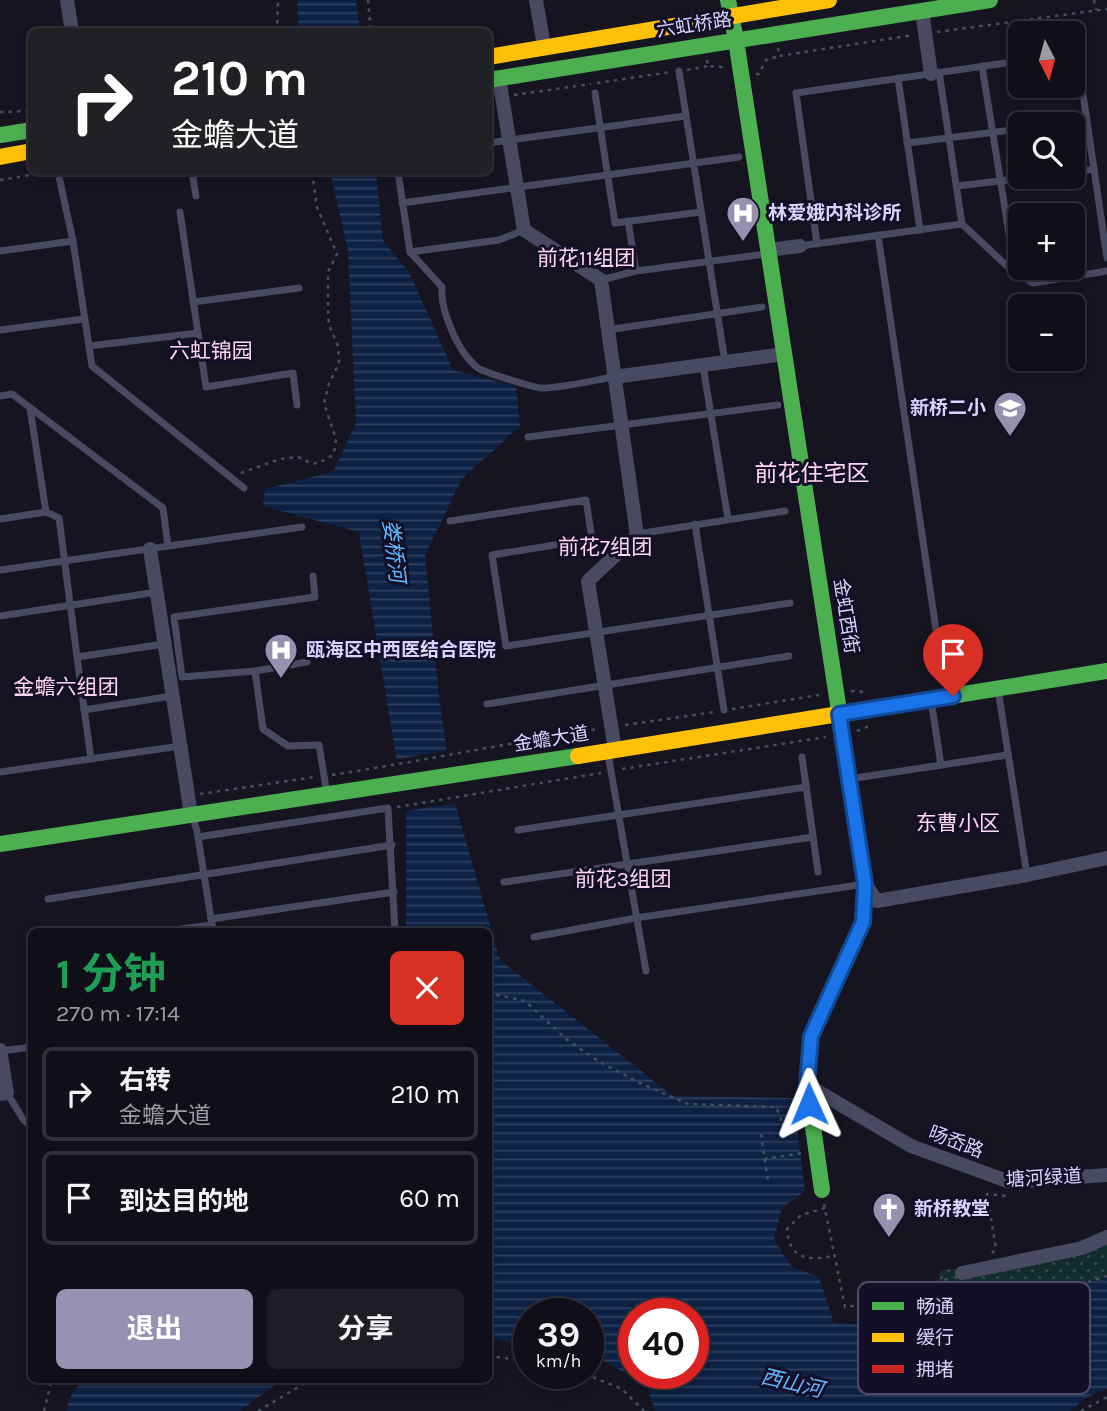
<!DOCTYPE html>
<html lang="zh">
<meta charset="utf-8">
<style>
body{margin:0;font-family:Karla,"Noto Sans SC",sans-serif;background:#1e1d26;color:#f1f3f6;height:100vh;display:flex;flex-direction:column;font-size:26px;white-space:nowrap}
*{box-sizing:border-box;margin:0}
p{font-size:23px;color:#9c9ca2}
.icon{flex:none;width:38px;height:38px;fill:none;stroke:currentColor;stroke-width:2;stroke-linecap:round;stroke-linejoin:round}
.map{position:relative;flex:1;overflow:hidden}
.panel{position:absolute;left:28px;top:928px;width:464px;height:455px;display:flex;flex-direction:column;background:#100f19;border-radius:10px;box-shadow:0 4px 10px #0003,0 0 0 2px #302f38}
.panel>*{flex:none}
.top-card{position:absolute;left:28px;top:28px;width:464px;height:147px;border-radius:10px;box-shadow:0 4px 10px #0003,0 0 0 2px #302f38;background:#202124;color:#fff;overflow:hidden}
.needle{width:46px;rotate:174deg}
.buttons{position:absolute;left:1008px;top:21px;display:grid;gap:14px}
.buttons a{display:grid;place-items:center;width:77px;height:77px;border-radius:10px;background:#100f19;box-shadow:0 4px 10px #0003,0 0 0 2px #302f38;font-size:35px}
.speed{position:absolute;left:513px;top:1298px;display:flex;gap:14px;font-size:35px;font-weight:700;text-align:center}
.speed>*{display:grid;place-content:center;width:91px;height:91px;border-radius:50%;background:#100f19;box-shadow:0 4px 10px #0003,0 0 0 2px #302f38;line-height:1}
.speed small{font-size:18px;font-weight:400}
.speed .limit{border:10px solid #d22;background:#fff;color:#111}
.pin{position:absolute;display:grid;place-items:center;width:60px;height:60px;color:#fff;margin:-72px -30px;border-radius:50% 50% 50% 0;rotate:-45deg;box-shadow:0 0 7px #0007}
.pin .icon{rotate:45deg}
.me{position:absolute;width:77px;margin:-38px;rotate:359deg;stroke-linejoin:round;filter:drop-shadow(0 0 5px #0008)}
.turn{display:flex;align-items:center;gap:24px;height:147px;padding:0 28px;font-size:32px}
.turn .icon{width:91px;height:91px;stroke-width:2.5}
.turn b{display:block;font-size:49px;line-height:60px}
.round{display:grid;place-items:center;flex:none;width:74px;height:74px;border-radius:10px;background:#1e1d26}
.summary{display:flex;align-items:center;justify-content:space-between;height:119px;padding:0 28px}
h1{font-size:42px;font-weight:700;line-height:52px;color:#1e9e55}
.button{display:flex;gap:14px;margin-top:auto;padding:14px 28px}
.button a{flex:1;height:80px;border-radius:10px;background:#9591b1;color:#fff;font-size:28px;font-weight:700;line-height:80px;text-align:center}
.button a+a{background:#1e1d26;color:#f1f3f6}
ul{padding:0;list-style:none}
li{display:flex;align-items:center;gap:21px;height:94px;margin:0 14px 10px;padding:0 14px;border:4px solid #302f38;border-radius:10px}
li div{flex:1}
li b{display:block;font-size:26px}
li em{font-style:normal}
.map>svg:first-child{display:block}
.green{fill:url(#green-dots)}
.water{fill:url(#water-rules);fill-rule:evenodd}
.pier{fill:#161421}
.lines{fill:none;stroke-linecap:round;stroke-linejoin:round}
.path{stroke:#44505f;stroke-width:2.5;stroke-dasharray:3.5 5;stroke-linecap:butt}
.lane{stroke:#4a4962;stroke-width:7}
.street{stroke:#4a4962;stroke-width:14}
.fast{stroke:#4caf50;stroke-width:16}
.slow{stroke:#ffc107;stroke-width:16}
.jam{stroke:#c62828;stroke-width:16}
.route-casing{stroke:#114b97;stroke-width:18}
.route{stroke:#1a73e8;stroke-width:12}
.labels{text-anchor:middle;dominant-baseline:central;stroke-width:6;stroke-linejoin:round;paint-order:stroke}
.street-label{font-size:19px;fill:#d9d4ff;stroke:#130f26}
.poi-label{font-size:19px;font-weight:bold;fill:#d9d4ff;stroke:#130f26;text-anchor:start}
.neighbourhood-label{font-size:21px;fill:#ffd6f0;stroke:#130f26}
.water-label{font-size:21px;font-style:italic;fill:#62b6ff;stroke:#130f26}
.quarter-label{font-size:23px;fill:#ffd6f0;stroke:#130f26}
.key{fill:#130f26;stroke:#4e4a67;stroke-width:2}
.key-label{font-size:19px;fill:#d9d4ff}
</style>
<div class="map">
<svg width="1107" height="1411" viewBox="0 0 1107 1411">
<defs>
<pattern id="green-dots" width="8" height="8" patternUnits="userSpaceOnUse" patternTransform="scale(1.75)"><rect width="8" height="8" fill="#132c2d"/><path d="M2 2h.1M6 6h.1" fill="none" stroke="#354a4c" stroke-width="1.8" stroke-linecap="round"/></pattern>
<pattern id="water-rules" width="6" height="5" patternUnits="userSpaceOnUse" patternTransform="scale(1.75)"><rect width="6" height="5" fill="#0d2144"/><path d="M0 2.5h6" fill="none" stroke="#304060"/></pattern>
</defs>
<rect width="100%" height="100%" fill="#161421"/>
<path class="green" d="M 1107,1242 L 1107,1277 L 949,1328 L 937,1294 L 940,1271 Z"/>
<g class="water">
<path d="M 297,0 L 356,0 L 360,31 L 299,31 Z"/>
<path d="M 330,172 L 376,172 L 383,240 L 410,274 L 453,370 L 516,386 L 520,426 L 462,479 L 425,555 L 439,696 L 453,796 L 500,960 L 673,1096 L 793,1098 L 805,1191 L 782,1208 L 774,1240 L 792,1267 L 819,1277 L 834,1323 L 949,1328 L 1107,1277 L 1107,1389 L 1087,1397 L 1070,1411 L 655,1411 L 647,1386 L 597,1357 L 588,1356 L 588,1314 L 528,1314 L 528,1345 L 488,1338 L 488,931 L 406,931 L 406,817 L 359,532 L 263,506 L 265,489 L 333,472 L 356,423 L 348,251 ZM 634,1314 L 693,1314 L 693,1374 L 634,1374 Z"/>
<path d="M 84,1379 L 283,1379 L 240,1411 L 66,1411 L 72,1393 Z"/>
</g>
<path class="pier" d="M 450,750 L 459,802 L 402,812 L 392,760 Z"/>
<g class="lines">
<g class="path">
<path d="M 368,0 L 371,32"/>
<path d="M 1094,0 L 1096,10"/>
<path d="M 1032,19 L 1034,33"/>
<path d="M 277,32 L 278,0"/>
<path d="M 937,32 L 1107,9"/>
<path d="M 778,48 L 779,56 L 913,35"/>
<path d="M 707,60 L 708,66 L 721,67 L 724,72"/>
<path d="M 687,70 L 708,66"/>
<path d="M 756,74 L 759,74 L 766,60 L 779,56"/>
<path d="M 597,83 L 670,72"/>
<path d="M 514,95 L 591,84"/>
<path d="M 0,112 L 32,111"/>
<path d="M 0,180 L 49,172"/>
<path d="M 241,473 L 280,459 L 298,457 L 313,464 L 325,460 L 334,454 L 336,439 L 324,403 L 329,384 L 339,363 L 338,346 L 329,325 L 328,310 L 328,272 L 337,254 L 317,207 L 312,172"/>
<path d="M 940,660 L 943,681"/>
<path d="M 851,691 L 865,692"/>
<path d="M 732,709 L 819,695"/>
<path d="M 625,725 L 715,712"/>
<path d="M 857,731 L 869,726"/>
<path d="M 622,769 L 826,737"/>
<path d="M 332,775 C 421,761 509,743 598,729"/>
<path d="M 200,794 L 315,777"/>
<path d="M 397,807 L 601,773"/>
<path d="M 488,997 L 498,995 L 525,1001 L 566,1039 L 598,1061 L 642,1084 L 688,1104 L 776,1107 L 783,1124 L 798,1124"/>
<path d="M 761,1134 L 768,1181"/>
<path d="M 764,1159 L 803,1153"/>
<path d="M 824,1204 L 845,1307 L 904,1300"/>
<path d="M 825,1208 L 801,1215 L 787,1229 C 790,1261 808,1260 834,1256"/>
<path d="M 992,1253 L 996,1249 L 987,1194 L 1006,1196"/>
<path d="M 922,1291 L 929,1285 L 950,1278"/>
<path d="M 966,1319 L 996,1312 L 1107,1276"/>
<path d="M 488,1356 L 528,1361"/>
<path d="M 585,1374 L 622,1389 L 644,1411"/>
<path d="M 44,1411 L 52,1379"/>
<path d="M 258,1411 L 312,1379"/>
<path d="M 1081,1411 L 1107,1397"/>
</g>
<g class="lane">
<path d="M 1073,54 L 1077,53 L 1107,258"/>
<path d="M 982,66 L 1015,271"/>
<path d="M 679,71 L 725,362"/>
<path d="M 939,72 L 962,224"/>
<path d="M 898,78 L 920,230"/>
<path d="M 595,93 L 615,223 L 701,212"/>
<path d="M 1057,124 L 1087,120"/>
<path d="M 488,143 L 685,116"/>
<path d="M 907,143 L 1020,129"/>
<path d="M 58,172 L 73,241 L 92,366 L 244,488"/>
<path d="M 192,172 L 196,196"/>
<path d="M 398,172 L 410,252"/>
<path d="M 1073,172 L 1094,169"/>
<path d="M 957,186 L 1032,177"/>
<path d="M 402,203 L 739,157"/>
<path d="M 180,212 L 206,387 L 293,373 L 297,405"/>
<path d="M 628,221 L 636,271"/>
<path d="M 524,230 L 499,240 L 410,252 L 442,287 C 440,311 459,354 478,368 C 483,372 532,387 540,388 C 557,389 595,380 614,377"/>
<path d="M 878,235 L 939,650"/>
<path d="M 817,244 L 796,93 L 1020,61"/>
<path d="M 800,246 L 962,224 L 1007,266 L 1033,283 L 1107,271"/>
<path d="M 0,251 L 73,241"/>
<path d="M 601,280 L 636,271 L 766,254"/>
<path d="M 193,302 L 299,288"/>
<path d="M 0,330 L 84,319"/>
<path d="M 607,330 L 762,307"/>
<path d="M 89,346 L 198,333"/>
<path d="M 703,366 L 728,519"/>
<path d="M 0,396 L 12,394 L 163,508 L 168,546"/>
<path d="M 30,408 L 46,512 L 59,518 L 77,657"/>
<path d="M 528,437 L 778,405"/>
<path d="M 0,519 L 46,512"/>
<path d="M 450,521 L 586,500 L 592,539 L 492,555 L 506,646 L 790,603"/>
<path d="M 695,524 L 724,710"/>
<path d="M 637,534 L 785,511"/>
<path d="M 0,570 L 302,527"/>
<path d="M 0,616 L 157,592"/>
<path d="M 307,662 L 255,671 L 182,677 L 174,617 L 315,597 L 313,576"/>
<path d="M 255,671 L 263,729 L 288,746 L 319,745 L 327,794"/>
<path d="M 998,689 L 1027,875"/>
<path d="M 931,700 L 941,765"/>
<path d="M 487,704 L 789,656"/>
<path d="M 84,710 L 172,696"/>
<path d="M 608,754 L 646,971"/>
<path d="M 802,757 L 818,872"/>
<path d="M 91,759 L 77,657 L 164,644"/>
<path d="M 0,772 L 180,746"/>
<path d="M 849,779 L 1007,755"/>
<path d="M 193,818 L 197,831 L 213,931"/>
<path d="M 518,830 L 806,787"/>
<path d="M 198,837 L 388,808 L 395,931"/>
<path d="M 504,882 L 813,837"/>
<path d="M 48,899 L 392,845"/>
<path d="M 211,919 L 394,892"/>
<path d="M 166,931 L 212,925"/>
<path d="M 534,937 L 636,918 L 865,884"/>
<path d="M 0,1051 L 32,1047"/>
<path d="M 7,1093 L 23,1119 L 32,1128"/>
<path d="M 913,1298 L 942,1317 L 958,1321"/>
</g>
<g class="street">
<path d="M 67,0 L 72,32"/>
<path d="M 536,0 L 544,46"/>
<path d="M 922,11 L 931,74"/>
<path d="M 499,78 L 524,230 L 601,280 L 637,535 L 588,581 L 615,750"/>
<path d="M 768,250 L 800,246"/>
<path d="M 614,377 L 784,354"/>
<path d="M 150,549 L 191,815"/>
<path d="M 865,884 L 877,901 L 1027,875 L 1107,858"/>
<path d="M 0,1050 L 7,1093 L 0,1094"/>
<path d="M 807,1085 L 911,1146 L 1010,1182 L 1107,1175"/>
<path d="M 962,1273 L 1082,1248 L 1107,1237"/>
</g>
<g class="fast">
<path d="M 728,0 L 736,40 L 841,724"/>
<path d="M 488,80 L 990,0"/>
<path d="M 0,135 L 32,130"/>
<path d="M 951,696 L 1107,671"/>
<path d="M 0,844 L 578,756"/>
<path d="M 822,1190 L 807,1085 L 811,1036 L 845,961"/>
</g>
<g class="slow">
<path d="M 488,57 L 829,0"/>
<path d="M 0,157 L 32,151"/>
<path d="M 578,756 L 951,696"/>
</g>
<path class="jam" d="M 841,724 L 865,884 L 863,922 L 845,961"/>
</g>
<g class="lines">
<defs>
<path id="route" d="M 809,1104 L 807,1085 L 811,1036 L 863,922 L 865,884 L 839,714 L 953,696"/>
</defs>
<use href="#route" class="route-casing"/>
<use href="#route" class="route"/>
</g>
<defs>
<symbol id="hospital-pin" viewBox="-11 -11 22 30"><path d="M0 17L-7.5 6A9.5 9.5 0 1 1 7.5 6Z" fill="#9591b1" stroke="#130f26"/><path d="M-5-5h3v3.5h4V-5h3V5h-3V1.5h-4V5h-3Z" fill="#fff"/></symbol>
<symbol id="school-pin" viewBox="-11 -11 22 30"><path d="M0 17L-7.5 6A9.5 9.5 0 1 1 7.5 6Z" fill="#9591b1" stroke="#130f26"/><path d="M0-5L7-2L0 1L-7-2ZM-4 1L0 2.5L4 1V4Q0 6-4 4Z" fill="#fff"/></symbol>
<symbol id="church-pin" viewBox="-11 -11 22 30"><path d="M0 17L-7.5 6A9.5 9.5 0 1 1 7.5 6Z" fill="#9591b1" stroke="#130f26"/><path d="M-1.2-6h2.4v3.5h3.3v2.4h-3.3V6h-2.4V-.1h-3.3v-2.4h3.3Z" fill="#fff"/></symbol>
</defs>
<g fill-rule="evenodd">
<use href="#hospital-pin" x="724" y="194" width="38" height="52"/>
<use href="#school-pin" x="991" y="389" width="38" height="52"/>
<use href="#hospital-pin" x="262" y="631" width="38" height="52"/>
<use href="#church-pin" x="870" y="1190" width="38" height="52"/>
</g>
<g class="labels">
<g class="street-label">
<text transform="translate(694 25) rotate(-9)">六虹桥路</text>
<text transform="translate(846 616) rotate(81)">金虹西街</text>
<text transform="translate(551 739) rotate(-9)">金蟾大道</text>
<text transform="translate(956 1142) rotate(21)">旸岙路</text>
<text transform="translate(1044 1178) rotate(-3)">塘河绿道</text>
</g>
<g class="poi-label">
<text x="768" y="213">林爱娥内科诊所</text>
<text x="986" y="408" text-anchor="end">新桥二小</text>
<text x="306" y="650">瓯海区中西医结合医院</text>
<text x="914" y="1209">新桥教堂</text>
</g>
<g class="neighbourhood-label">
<text x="586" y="258">前花11组团</text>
<text x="211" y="351">六虹锦园</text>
<text x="605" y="547">前花7组团</text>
<text x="66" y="687">金蟾六组团</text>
<text x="958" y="823">东曹小区</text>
<text x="623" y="879">前花3组团</text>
</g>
<g class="water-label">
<text transform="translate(394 551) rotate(83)">娄桥河</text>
<text transform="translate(792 1383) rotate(13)">西山河</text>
</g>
<g class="quarter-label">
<text x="812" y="473">前花住宅区</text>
</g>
</g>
<rect x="858" y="1282" width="232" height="112" rx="10" class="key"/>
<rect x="872" y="1302" width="32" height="8" fill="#4caf50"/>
<rect x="872" y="1333" width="32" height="9" fill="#ffc107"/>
<rect x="872" y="1365" width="32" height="8" fill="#c62828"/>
<g class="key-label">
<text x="916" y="1313">畅通</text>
<text x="916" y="1344">缓行</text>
<text x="916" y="1376">拥堵</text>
</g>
</svg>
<div class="buttons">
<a><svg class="needle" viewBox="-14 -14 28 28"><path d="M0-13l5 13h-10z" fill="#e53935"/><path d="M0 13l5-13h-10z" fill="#9c9ca2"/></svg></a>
<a><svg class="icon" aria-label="search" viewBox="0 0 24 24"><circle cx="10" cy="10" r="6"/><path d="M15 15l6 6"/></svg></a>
<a>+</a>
<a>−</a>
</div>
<div class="speed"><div>39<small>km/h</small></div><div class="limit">40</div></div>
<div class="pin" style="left:953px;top:696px;background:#d93025"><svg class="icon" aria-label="arrive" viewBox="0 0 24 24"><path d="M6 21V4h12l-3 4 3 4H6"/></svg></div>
<svg class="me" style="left:809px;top:1104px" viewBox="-20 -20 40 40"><path d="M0-17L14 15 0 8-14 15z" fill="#1a73e8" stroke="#fff" stroke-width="4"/></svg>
<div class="top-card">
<div class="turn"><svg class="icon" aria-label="right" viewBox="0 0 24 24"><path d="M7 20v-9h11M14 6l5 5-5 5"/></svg><div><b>210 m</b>金蟾大道</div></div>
</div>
<section class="panel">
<div class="summary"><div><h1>1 分钟</h1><p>270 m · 17:14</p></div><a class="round" style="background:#d93025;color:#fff"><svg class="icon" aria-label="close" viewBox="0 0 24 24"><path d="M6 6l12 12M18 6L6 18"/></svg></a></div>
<ul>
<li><svg class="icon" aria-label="right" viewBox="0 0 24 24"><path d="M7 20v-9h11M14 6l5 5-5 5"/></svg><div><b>右转</b><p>金蟾大道</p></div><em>210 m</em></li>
<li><svg class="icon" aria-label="arrive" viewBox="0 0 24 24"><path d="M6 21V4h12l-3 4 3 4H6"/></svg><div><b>到达目的地</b></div><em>60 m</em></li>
</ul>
<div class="button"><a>退出</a><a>分享</a></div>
</section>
</div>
